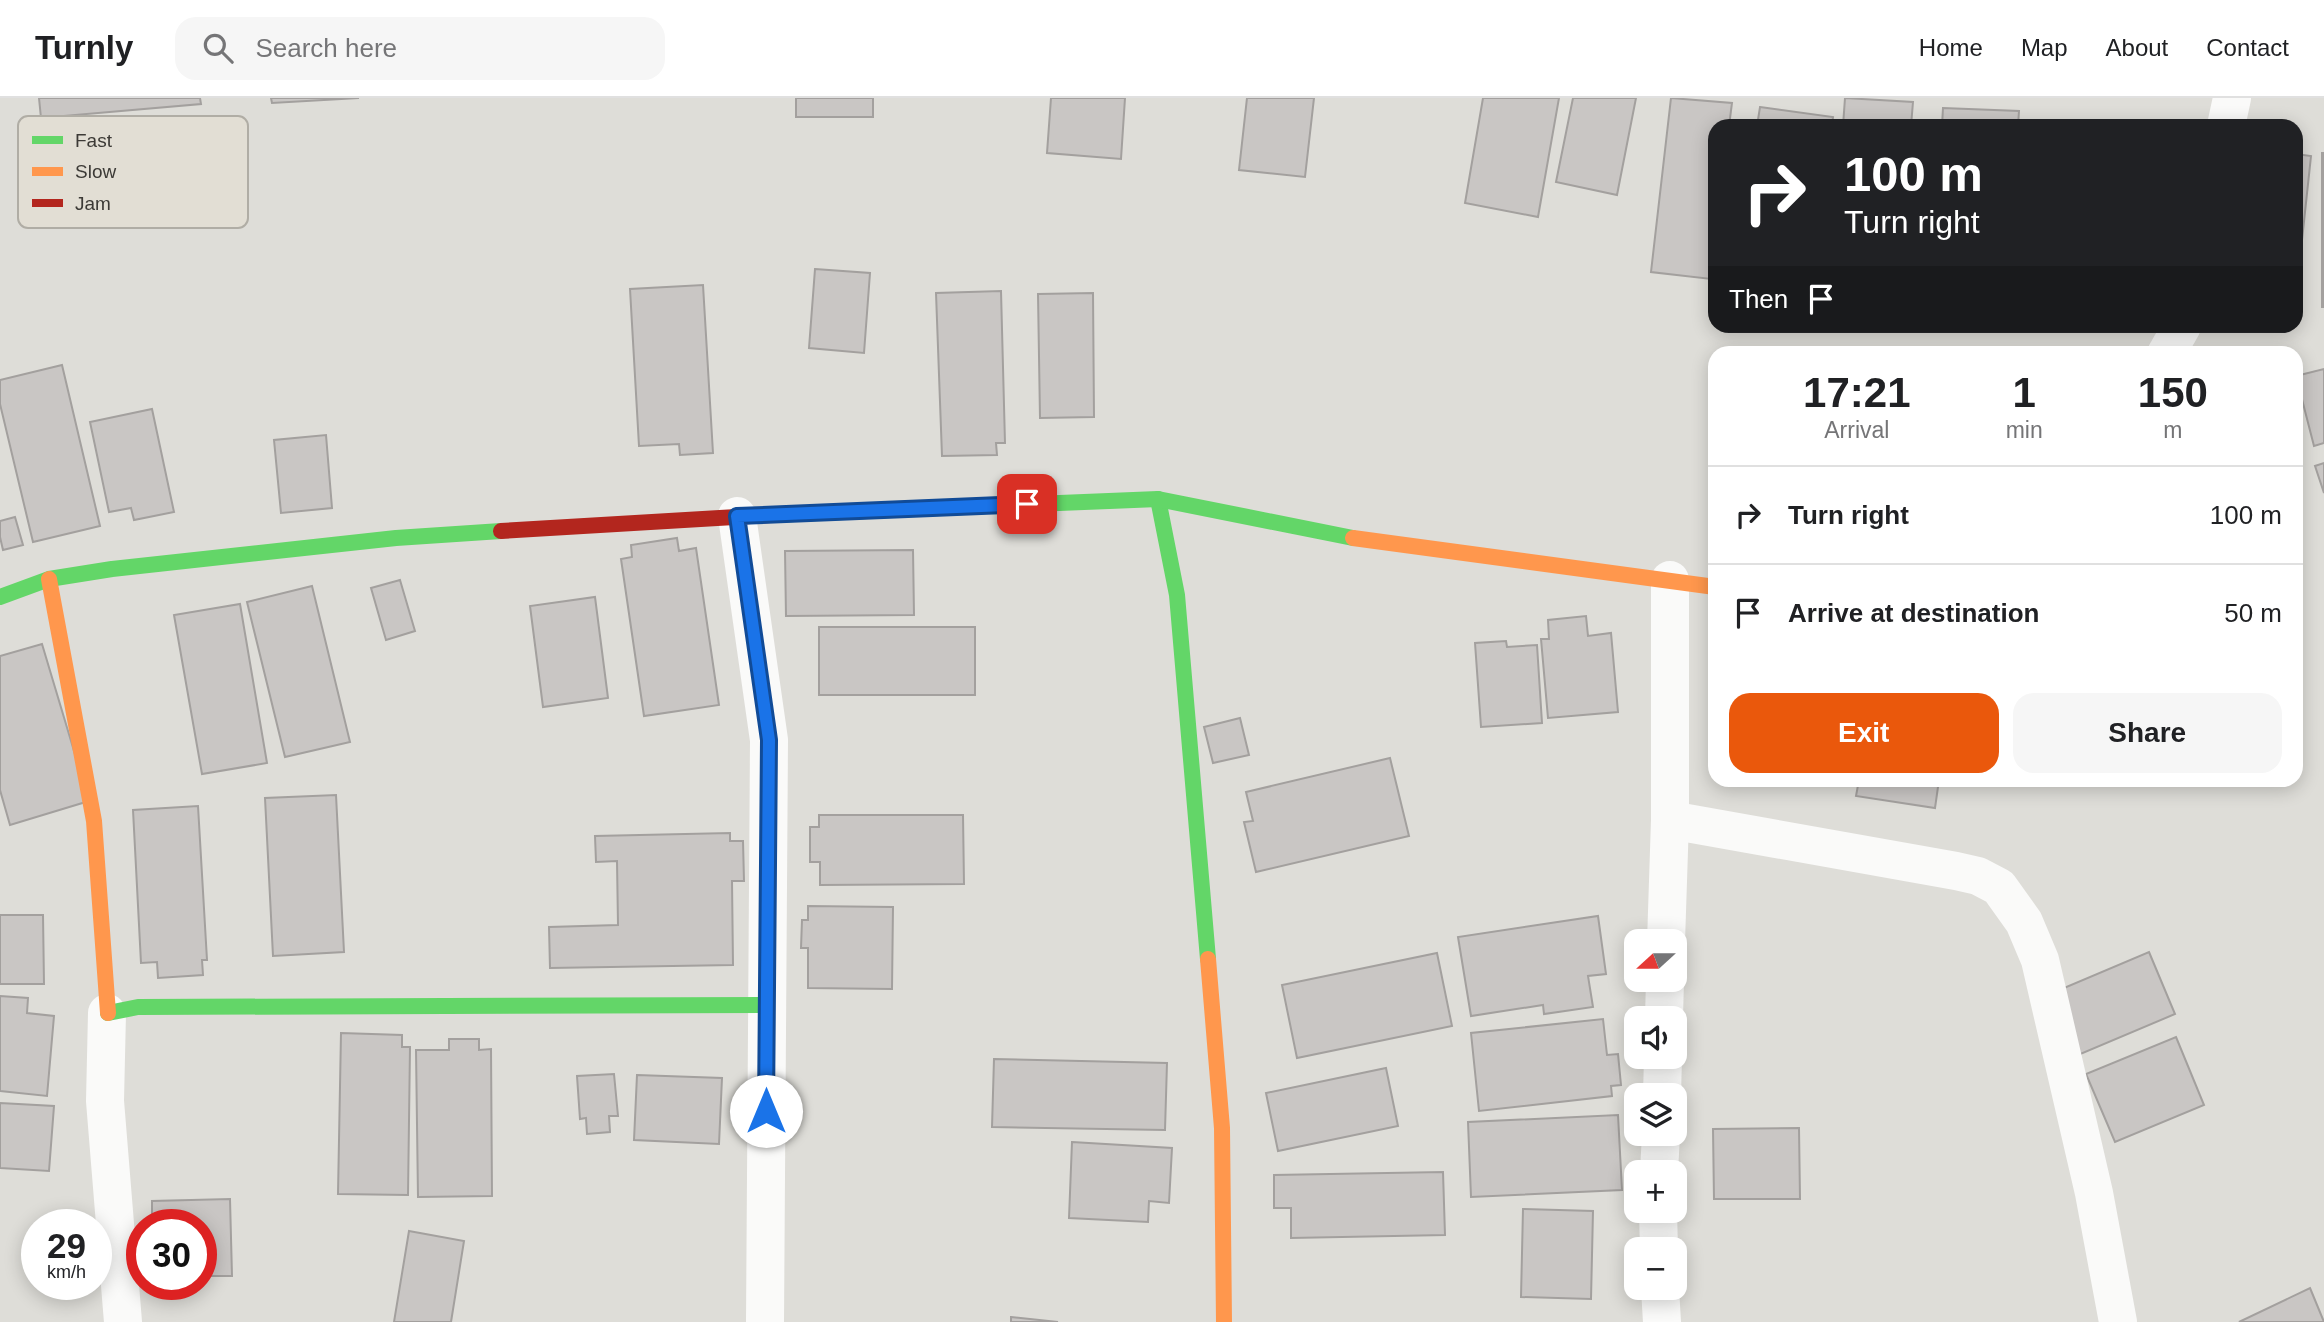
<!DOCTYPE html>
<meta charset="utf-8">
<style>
body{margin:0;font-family:Helvetica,sans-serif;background:#f6f6f6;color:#202124;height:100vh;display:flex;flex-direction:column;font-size:26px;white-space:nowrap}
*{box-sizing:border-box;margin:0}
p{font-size:23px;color:#757577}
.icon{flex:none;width:38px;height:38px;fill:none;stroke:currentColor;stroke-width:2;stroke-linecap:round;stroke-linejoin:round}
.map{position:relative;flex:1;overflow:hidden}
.panel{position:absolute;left:1708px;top:248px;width:595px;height:441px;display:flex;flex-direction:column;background:#fff;border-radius:21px;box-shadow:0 4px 18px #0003}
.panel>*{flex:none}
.guide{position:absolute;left:1708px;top:21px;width:595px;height:214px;border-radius:21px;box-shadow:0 4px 18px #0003;background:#202124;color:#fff;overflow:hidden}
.needle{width:46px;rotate:249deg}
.tools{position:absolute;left:1624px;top:831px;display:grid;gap:14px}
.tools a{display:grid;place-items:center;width:63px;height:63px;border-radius:14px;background:#fff;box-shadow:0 4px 18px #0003;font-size:35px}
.speed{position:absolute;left:21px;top:1111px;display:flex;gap:14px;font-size:35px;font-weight:700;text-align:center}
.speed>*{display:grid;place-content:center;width:91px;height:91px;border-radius:50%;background:#fff;box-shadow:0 4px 18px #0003;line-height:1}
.speed small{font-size:18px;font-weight:400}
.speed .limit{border:10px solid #d22;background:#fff;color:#111}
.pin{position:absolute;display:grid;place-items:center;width:60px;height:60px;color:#fff;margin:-30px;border-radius:14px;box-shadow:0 4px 10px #0006}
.me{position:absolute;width:77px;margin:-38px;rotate:0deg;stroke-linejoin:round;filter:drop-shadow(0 0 5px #0008)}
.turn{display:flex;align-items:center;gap:24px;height:147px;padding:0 21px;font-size:32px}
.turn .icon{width:91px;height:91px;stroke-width:2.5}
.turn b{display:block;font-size:49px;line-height:60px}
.then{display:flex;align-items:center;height:66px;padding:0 21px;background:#0003;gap:14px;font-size:26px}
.eta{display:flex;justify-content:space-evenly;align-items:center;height:119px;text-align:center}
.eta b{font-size:42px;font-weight:700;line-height:49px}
.primary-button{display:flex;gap:14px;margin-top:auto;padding:14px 21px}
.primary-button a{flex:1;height:80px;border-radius:21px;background:#ea580c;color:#fff;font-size:28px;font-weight:700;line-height:80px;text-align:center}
.primary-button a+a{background:#f6f6f6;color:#202124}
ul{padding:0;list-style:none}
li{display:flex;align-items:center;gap:21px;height:98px;padding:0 21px;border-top:2px solid #e0e0e0}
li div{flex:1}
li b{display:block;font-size:26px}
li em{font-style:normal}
header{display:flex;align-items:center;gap:42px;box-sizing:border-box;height:98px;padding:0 35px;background:#fff;border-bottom:2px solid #e0e0e0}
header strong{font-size:33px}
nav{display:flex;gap:38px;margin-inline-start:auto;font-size:24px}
.search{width:490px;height:63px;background:#f6f6f6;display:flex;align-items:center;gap:18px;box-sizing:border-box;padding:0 24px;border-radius:21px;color:#757577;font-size:26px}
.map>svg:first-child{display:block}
.building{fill:#c9c6c4;stroke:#a3a09e;stroke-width:2}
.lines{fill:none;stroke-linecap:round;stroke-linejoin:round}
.street{stroke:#fafaf9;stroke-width:38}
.fast{stroke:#63d668;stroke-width:16}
.slow{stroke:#ff974d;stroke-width:16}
.jam{stroke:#b3261e;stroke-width:16}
.route-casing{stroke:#114b97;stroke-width:18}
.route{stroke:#1a73e8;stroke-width:12}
.key{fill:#e2ded4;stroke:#b0ada5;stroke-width:2}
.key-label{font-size:19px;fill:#3c3a36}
</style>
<header>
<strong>Turnly</strong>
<div class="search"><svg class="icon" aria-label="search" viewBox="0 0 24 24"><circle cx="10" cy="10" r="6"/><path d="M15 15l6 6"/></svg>Search here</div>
<nav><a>Home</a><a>Map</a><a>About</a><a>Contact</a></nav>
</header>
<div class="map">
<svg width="2324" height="1224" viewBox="0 0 2324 1224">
<rect width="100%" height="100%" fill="#deddd8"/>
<g class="building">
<path d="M 39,0 L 200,0 L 201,6 L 41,20 Z"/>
<path d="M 271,0 L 359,0 L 272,5 Z"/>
<rect x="796" y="0" width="77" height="19"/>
<path d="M 1051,0 L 1125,0 L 1121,61 L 1047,55 Z"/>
<path d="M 1247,0 L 1314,0 L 1305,79 L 1239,72 Z"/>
<path d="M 1483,0 L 1559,0 L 1538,119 L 1465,105 Z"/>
<path d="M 1573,0 L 1636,0 L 1617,97 L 1556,84 Z"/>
<path d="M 1671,0 L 1732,5 L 1729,28 L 1715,28 L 1715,151 L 1711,181 L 1651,174 Z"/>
<path d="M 1845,0 L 1913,4 L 1911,28 L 1843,28 Z"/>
<path d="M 1760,9 L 1833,19 L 1832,28 L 1757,28 Z"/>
<path d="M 1943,10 L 2019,13 L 2018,28 L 1942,28 Z"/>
<rect x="2322" y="55" width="2" height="154"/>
<path d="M 2296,56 L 2311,58 L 2296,198 Z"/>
<path d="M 815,171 L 870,175 L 864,255 L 809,250 Z"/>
<path d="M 703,187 L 713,355 L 680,357 L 679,346 L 639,348 L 630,191 Z"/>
<path d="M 1001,193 L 1005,345 L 996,345 L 997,357 L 942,358 L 936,195 Z"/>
<path d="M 1093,195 L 1094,319 L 1040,320 L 1038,196 Z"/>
<path d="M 62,267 L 100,428 L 33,444 L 0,306 L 0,282 Z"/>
<path d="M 2324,271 L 2324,345 L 2314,348 L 2296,278 Z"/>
<path d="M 152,311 L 174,414 L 134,422 L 131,410 L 109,414 L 90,324 Z"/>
<path d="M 326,337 L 332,410 L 281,415 L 274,342 Z"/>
<path d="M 2324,365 L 2324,395 L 2315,368 Z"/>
<path d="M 15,419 L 23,447 L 3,452 L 0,439 L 0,423 Z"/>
<path d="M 677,440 L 679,453 L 696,450 L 719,607 L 644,618 L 621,461 L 632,459 L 631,447 Z"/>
<path d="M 913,452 L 914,517 L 786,518 L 785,453 Z"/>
<path d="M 400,482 L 415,533 L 386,542 L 371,490 Z"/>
<path d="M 312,488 L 350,644 L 285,659 L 247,504 Z"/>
<path d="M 595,499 L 608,600 L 543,609 L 530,508 Z"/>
<path d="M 240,506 L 267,665 L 202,676 L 174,517 Z"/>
<path d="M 1586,518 L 1588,538 L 1611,535 L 1618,614 L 1548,620 L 1541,541 L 1549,541 L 1548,522 Z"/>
<rect x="819" y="529" width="156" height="68"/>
<path d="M 1506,543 L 1507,549 L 1537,547 L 1542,625 L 1481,629 L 1475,545 Z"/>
<path d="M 42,546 L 89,703 L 10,727 L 0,692 L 0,558 Z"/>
<path d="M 1240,620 L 1249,657 L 1213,665 L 1204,629 Z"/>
<path d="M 1390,660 L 1409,738 L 1256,774 L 1244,724 L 1253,723 L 1246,694 Z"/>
<path d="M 1859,682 L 1939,682 L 1935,710 L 1856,698 Z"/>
<path d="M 336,697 L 344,854 L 273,858 L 265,700 Z"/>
<path d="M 198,708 L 207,862 L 202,862 L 203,877 L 158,880 L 157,864 L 141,865 L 133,712 Z"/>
<path d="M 819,717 L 963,717 L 964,786 L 820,787 L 820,764 L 810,764 L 810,729 L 819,729 Z"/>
<path d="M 730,735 L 730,743 L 743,743 L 744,783 L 732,783 L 733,867 L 550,870 L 549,829 L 618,827 L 617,763 L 596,764 L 595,738 Z"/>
<path d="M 808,808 L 893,809 L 892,891 L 808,890 L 808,850 L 801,850 L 802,822 L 808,822 Z"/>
<path d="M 0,817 L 43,817 L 44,886 L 0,886 Z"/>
<path d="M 1598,818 L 1606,876 L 1588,878 L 1593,909 L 1544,916 L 1543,907 L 1471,918 L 1458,839 Z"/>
<path d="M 2149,854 L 2175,916 L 2071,960 L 2045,898 Z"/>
<path d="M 1437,855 L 1452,928 L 1297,960 L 1282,887 Z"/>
<path d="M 0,898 L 28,900 L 27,915 L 54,918 L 47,998 L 0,993 Z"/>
<path d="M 1603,921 L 1607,957 L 1618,956 L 1621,987 L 1611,988 L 1612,998 L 1479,1013 L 1471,935 Z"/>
<path d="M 341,935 L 402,937 L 402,949 L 410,949 L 408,1097 L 338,1096 Z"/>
<path d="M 2176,939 L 2204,1007 L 2115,1044 L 2086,976 Z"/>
<path d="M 449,941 L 479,941 L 479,952 L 491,951 L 492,1098 L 418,1099 L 416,952 L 449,952 Z"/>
<path d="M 994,961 L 1167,965 L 1165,1032 L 992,1029 Z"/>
<path d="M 1386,970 L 1398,1028 L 1278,1053 L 1266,995 Z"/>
<path d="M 614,976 L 618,1018 L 609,1018 L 610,1034 L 587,1036 L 586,1020 L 580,1021 L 577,978 Z"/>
<path d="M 637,977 L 722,980 L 719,1046 L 634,1042 Z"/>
<path d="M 0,1005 L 54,1008 L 49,1073 L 0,1070 Z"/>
<path d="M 1618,1017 L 1622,1092 L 1471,1099 L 1468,1024 Z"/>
<path d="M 1799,1030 L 1800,1101 L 1714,1101 L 1713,1031 Z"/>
<path d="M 1072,1044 L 1172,1050 L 1169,1105 L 1149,1103 L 1148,1124 L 1069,1120 Z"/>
<path d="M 1443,1074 L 1445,1137 L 1291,1140 L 1291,1110 L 1274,1110 L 1274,1077 Z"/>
<path d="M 230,1101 L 232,1178 L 201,1178 L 201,1127 L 152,1127 L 152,1103 Z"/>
<path d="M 1523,1111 L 1593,1113 L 1591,1201 L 1521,1199 Z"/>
<path d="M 409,1133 L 464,1143 L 451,1224 L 394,1224 Z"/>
<path d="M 2310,1190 L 2324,1224 L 2239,1224 Z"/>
<path d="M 1011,1219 L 1058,1224 L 1011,1224 Z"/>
</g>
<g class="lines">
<g class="street">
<path d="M 2226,28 L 2232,0"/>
<path d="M 2166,256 L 2182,228"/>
<path d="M 737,418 L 769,642 L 765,1224"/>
<path d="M 1670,722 L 1956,773 L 1978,778 L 1999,789 L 2024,824 L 2040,862 L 2094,1095 L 2118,1224"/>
<path d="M 1666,844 L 1670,722 L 1670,482"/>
<path d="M 107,915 L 105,1003 L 123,1224"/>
<path d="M 1664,920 L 1665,882"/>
<path d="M 1662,998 L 1663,959"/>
<path d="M 1659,1074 L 1661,1036"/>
<path d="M 1658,1113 L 1659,1152"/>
<path d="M 1660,1190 L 1662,1224"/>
</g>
<g class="fast">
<path d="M 1158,401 L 1177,497 L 1208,861"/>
<path d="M 770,417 L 1158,401 L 1353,440"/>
<path d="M 0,499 L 49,481 L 112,471 L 396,440 L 501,433"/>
<path d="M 108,915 L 138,909 L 767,907"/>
</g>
<g class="slow">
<path d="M 1353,440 L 1715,489"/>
<path d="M 49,481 L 94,723 L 108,915"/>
<path d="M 1208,861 L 1222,1030 L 1224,1224"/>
</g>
<path class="jam" d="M 501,433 L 770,417"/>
</g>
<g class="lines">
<defs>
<path id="route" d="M 766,1013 L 769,642 L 737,418 L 1027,406"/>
</defs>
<use href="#route" class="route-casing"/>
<use href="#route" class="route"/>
</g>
<rect x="18" y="18" width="230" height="112" rx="10" class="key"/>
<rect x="32" y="38" width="31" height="8" fill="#63d668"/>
<rect x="32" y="69" width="31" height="9" fill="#ff974d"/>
<rect x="32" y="101" width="31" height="8" fill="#b3261e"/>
<g class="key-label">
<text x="75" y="49">Fast</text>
<text x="75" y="80">Slow</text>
<text x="75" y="112">Jam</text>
</g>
</svg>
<div class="tools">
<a><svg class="needle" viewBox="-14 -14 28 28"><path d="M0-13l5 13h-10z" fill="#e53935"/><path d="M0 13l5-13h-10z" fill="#757577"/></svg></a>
<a><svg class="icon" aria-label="sound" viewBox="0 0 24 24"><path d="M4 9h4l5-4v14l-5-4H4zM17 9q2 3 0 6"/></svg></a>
<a><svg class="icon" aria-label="layers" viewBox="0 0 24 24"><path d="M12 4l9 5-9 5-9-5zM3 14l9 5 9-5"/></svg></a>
<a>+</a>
<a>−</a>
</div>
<div class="speed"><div>29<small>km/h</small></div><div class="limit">30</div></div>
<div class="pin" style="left:1027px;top:406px;background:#d93025"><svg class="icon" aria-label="arrive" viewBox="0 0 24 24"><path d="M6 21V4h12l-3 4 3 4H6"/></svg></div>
<svg class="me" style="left:766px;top:1013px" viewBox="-20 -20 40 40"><circle r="19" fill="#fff"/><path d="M0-13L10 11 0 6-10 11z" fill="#1a73e8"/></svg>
<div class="guide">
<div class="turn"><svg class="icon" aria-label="right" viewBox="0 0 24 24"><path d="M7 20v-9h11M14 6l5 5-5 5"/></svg><div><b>100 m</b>Turn right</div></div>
<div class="then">Then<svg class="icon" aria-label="arrive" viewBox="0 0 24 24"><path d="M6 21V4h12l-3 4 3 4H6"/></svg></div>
</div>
<section class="panel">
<div class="eta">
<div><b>17:21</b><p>Arrival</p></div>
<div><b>1</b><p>min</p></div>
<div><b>150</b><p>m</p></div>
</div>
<ul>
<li><svg class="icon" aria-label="right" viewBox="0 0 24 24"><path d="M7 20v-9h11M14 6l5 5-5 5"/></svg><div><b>Turn right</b></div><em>100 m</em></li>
<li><svg class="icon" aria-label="arrive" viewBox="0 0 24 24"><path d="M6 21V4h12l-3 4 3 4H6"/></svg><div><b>Arrive at destination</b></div><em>50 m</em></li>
</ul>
<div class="primary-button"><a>Exit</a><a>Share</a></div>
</section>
</div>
